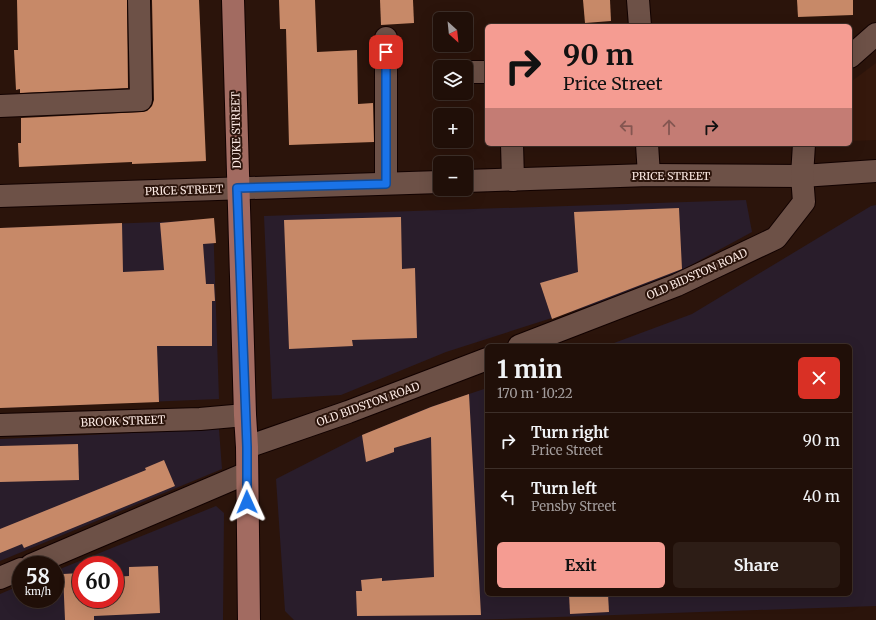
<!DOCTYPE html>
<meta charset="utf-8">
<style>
body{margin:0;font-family:Merriweather,serif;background:#2d1d16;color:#f1f3f6;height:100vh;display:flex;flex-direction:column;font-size:15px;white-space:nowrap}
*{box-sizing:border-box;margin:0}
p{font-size:13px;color:#a29c9c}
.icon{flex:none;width:22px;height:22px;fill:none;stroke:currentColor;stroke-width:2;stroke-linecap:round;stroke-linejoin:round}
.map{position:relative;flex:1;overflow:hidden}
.sheet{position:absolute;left:485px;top:344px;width:367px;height:252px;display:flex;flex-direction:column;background:#200f08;border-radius:6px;box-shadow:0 4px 16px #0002,0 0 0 1px #3d2f29}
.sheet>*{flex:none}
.banner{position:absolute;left:485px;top:24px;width:367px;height:122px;border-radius:6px;box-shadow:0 4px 16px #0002,0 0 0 1px #3d2f29;background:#f59c92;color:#111;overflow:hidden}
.needle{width:26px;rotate:153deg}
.tools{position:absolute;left:433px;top:12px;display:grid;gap:8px}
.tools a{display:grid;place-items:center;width:40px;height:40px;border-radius:6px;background:#200f08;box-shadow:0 4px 16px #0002,0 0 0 1px #3d2f29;font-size:20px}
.speed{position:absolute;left:12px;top:556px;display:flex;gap:8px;font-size:20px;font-weight:700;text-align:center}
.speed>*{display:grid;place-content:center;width:52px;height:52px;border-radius:50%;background:#200f08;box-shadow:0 4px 16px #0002,0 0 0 1px #3d2f29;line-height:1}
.speed small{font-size:10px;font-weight:400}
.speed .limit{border:6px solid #d22;background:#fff;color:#111}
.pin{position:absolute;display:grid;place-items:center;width:34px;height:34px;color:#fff;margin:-17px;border-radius:8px;box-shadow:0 2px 6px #0006}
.me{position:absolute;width:44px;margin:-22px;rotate:359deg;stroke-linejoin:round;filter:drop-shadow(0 0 3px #0008)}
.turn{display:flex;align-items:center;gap:14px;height:84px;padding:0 12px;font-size:18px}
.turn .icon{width:52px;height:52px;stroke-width:2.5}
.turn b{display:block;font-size:28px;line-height:34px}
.lanes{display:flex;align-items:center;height:38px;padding:0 12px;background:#0003;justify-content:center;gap:20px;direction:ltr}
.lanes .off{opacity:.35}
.round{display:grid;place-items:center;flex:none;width:42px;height:42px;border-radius:6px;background:#2d1d16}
.headline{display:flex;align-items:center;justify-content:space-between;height:68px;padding:0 12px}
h1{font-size:24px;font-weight:700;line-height:30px}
.action{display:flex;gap:8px;margin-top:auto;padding:8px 12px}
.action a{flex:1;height:46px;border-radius:6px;background:#f59c92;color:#111;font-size:16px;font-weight:700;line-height:46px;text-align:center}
.action a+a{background:#2d1d16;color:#f1f3f6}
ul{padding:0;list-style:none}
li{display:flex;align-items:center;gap:12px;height:56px;padding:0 12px;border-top:1px solid #3d2f29}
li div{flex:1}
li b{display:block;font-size:15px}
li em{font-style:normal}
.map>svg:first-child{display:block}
.built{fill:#35180c}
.industrial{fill:#291d2b;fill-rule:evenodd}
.building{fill:#c78968}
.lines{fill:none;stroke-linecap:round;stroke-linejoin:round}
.minor-casing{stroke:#120200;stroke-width:24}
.major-casing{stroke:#120200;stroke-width:24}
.minor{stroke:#6d5147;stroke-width:22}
.major{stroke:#a26b61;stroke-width:22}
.route-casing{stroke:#114b97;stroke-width:10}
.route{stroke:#1a73e8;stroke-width:7}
.labels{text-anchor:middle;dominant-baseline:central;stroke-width:4;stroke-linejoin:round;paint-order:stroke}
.street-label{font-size:11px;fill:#fbe9e3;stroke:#2b140b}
</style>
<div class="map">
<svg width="876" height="620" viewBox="0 0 876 620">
<rect width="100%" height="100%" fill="#2b140b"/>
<path class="built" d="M 876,63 L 876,140 L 850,141 L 850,86 L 852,81 Z"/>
<g class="industrial">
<path d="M 746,200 L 752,232 L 682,270 L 630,293 L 446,352 L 341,395 L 272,399 L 264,216 Z"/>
<path d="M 876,205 L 876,606 L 471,620 L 294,620 L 285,611 L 276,479 L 362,435 L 430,407 L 487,388 L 487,594 L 850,594 L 850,346 L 606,346 L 692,314 L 871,206 Z"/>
<path d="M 213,220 L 219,399 L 0,408 L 0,228 Z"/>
<path d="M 219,429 L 222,469 L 0,561 L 0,439 Z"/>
<path d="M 216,506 L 224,513 L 223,620 L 0,620 L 0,594 L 21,585 L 21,599 L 55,599 L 55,571 ZM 81,565 L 115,565 L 115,599 L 81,599 Z"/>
</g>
<g class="building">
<path d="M 17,0 L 127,0 L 128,88 L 20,93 L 20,89 L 16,90 L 14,50 L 18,50 Z"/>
<path d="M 152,0 L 199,0 L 206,161 L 132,164 L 132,162 L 19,167 L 18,143 L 21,143 L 21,118 L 142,112 L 147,111 L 152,106 L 154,100 Z"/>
<path d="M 279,0 L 315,0 L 317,52 L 357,50 L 358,104 L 373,103 L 374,142 L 289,145 L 286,29 L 280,29 Z"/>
<path d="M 380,0 L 413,0 L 414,23 L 381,25 Z"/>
<path d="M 583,0 L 610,0 L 611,21 L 585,23 Z"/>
<path d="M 797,0 L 853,0 L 853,15 L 798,17 Z"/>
<path d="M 679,208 L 682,269 L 552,319 L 540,283 L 578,272 L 574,212 Z"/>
<path d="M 401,217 L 402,269 L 415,268 L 417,338 L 352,340 L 353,346 L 289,349 L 284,220 Z"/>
<path d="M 214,218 L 216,243 L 203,244 L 206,284 L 214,284 L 215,301 L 212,301 L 212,346 L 157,346 L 159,402 L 0,408 L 0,228 L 122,223 L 123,272 L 164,270 L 160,223 Z"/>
<path d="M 469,394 L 481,615 L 357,616 L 356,591 L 362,591 L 361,580 L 382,578 L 382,581 L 434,577 L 431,437 L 394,448 L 394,452 L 366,462 L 362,435 L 431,407 Z"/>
<path d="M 78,444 L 79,480 L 0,482 L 0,446 Z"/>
<path d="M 164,460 L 175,486 L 24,548 L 22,544 L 0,553 L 0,529 L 146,470 L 145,468 Z"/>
<path d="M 158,566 L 160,613 L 94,616 L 94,620 L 65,620 L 63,574 L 81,573 L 81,599 L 115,599 L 115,577 L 129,576 L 129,567 Z"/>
<path d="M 569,594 L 608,594 L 609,612 L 570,614 Z"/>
</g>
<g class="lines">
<defs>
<g id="minor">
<path d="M 638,0 L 640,26"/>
<path d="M 386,38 L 386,183"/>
<path d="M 850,57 L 876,34"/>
<path d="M 466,72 L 487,72"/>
<path d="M 0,106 L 141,100 L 139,0"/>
<path d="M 512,144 L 513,180"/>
<path d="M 647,144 L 649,175"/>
<path d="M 466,181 L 649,175 L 802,176 L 876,171"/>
<path d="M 0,196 L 440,182"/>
<path d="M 519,346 L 677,285 L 776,238 L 804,202 L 802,176 L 804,144"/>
<path d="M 0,425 L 200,419 L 245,415"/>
<path d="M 247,447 L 348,412 L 487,359"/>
<path d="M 31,565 L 247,473"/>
<path d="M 0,578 L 21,569"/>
</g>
<path id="major" d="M 233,0 L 245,415 L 247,447 L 249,620"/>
</defs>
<use href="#minor" class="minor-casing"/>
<use href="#major" class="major-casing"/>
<use href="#minor" class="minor"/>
<use href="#major" class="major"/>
</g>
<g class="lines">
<defs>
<path id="route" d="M 247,502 L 247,447 L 237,188 L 386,184 L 386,52"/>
</defs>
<use href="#route" class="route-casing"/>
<use href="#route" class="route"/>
</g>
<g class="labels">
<g class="street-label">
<text transform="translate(236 130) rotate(-91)">DUKE STREET</text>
<text x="671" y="176">PRICE STREET</text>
<text transform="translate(184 190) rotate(-2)">PRICE STREET</text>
<text transform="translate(697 274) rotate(-24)">OLD BIDSTON ROAD</text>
<text transform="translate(368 404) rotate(-20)">OLD BIDSTON ROAD</text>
<text transform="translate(123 421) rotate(-2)">BROOK STREET</text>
</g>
</g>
</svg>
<div class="tools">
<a><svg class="needle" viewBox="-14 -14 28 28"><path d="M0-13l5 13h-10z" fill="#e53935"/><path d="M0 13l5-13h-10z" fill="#a29c9c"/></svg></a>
<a><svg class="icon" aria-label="layers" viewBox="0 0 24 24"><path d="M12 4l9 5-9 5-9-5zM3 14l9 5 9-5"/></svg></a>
<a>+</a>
<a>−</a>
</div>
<div class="speed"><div>58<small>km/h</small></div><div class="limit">60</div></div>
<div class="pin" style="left:386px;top:52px;background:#d93025"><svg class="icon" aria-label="arrive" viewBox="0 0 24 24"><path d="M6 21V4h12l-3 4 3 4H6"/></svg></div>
<svg class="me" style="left:247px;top:502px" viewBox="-20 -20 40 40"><path d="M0-17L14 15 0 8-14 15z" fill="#1a73e8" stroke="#fff" stroke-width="4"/></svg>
<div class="banner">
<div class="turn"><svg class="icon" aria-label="right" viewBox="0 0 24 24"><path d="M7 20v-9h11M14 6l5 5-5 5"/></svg><div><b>90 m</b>Price Street</div></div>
<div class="lanes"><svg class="icon off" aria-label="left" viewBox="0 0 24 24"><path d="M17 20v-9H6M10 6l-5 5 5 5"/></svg><svg class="icon off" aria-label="ahead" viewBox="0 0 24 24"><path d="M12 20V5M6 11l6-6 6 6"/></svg><svg class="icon" aria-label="right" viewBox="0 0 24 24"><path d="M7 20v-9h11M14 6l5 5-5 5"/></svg></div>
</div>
<section class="sheet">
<div class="headline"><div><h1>1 min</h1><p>170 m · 10:22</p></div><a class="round" style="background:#d93025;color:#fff"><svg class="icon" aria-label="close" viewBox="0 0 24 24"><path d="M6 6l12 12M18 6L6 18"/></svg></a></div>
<ul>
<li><svg class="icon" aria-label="right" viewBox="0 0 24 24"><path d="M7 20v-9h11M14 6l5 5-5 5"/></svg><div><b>Turn right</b><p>Price Street</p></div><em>90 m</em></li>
<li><svg class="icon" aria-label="left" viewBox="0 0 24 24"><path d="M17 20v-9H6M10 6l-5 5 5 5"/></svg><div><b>Turn left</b><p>Pensby Street</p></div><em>40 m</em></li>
</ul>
<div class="action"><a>Exit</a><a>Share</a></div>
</section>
</div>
